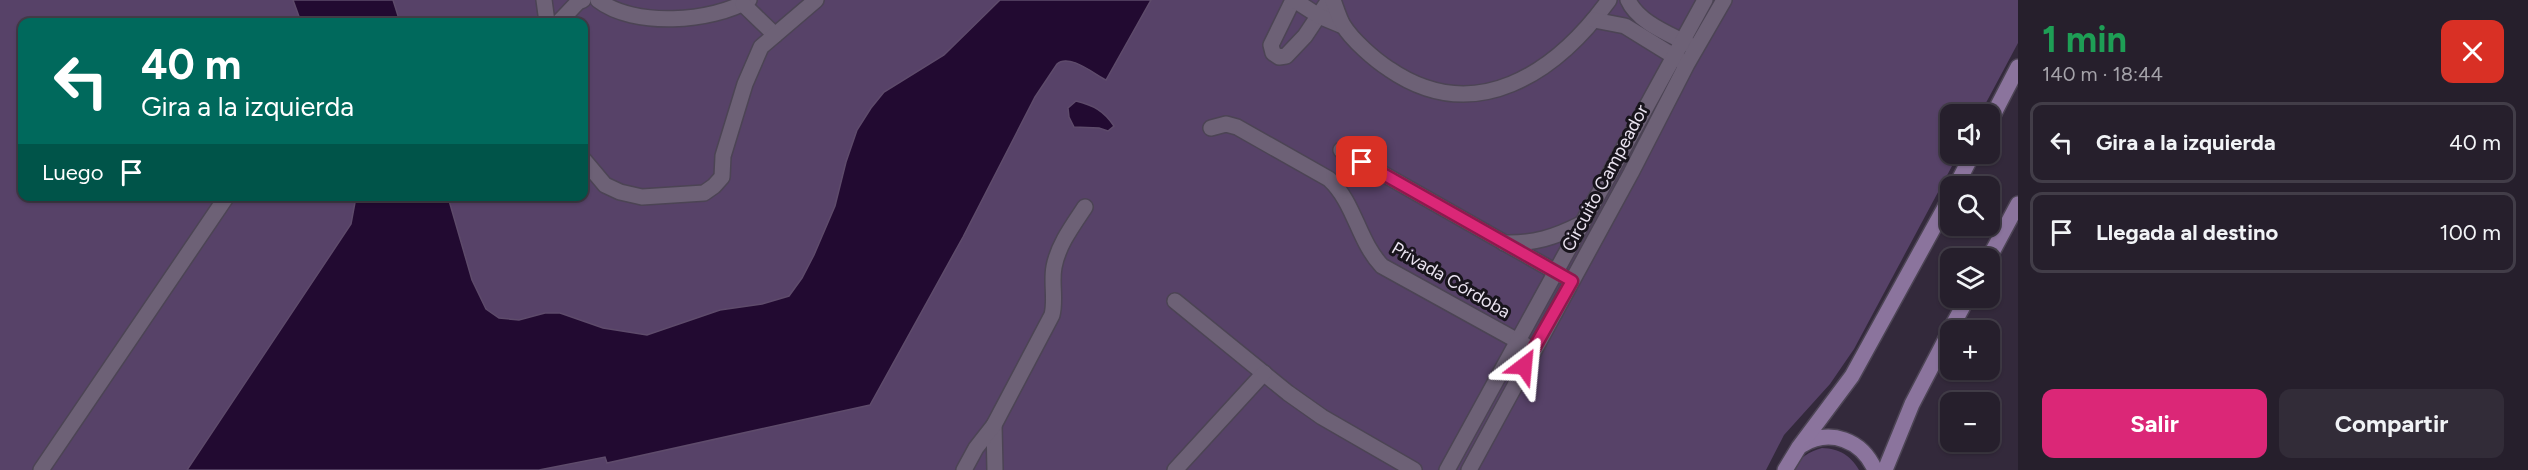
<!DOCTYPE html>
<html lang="es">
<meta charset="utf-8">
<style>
body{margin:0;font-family:Figtree,sans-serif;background:#322c38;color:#f1f3f6;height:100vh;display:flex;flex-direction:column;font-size:22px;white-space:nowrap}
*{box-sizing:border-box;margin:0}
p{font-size:20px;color:#a4a2a9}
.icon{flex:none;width:33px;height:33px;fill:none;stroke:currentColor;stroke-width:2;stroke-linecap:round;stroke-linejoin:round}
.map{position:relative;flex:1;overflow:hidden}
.side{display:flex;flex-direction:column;background:#261f2c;width:510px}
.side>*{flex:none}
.hud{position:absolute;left:18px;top:18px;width:570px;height:183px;border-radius:12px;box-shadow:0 2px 4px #0004,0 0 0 2px #423d48;background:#00695c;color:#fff;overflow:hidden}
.controls{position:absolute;left:1940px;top:104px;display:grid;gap:12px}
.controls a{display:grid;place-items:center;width:60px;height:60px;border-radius:12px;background:#261f2c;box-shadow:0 2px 4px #0004,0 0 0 2px #423d48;font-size:30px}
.pin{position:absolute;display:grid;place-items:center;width:51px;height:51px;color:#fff;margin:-26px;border-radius:12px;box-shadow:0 3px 9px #0006}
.me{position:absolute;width:66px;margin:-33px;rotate:29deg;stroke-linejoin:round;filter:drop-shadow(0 0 4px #0008)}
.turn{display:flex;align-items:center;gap:21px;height:126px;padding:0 24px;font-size:27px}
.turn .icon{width:78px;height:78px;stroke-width:2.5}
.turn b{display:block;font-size:42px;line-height:51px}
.then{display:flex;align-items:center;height:57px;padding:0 24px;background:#0003;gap:12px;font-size:22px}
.round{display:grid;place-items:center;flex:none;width:63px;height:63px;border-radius:12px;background:#322c38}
.overview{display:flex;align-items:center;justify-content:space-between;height:102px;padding:0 24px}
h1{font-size:36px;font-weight:700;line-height:45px;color:#1e9e55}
.primary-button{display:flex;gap:12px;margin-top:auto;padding:12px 24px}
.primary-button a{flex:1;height:69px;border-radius:12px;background:#db2777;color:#fff;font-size:24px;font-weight:700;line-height:69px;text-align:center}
.primary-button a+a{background:#322c38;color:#f1f3f6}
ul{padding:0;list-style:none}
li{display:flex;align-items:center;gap:18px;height:81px;margin:0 12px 9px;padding:0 12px;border:3px solid #423d48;border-radius:12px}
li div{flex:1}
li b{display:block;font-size:22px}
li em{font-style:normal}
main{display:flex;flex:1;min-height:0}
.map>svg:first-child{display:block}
.green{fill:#574268;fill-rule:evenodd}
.water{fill:#220a31;stroke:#5e4b6b;stroke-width:1.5}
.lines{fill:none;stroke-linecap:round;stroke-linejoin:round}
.minor-casing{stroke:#4c4454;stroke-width:18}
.secondary-casing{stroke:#4c4454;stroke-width:18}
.minor{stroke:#6d6176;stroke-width:15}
.secondary{stroke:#8b749d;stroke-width:15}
.route-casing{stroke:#8e194d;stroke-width:15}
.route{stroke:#db2777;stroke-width:10}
.labels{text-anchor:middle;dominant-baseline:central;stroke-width:6;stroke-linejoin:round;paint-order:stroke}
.street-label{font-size:18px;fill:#ebe4f1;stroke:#18141c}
</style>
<main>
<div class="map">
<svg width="2018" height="470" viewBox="0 0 2018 470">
<rect width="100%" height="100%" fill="#33293b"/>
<g class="green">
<path d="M 0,0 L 2018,0 L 2018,43 L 1980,114 L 1950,114 L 1950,153 L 1959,153 L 1854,349 L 1830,384 L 1784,435 L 1766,470 L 0,470 ZM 22,22 L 584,22 L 584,196 L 22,196 Z"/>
<path d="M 1822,448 C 1840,449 1850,455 1859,470 L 1793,470 C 1799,457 1809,452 1822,448 Z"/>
</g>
<g class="water">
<path d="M 293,0 L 393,0 L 400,22 L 301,22 Z"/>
<path d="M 1000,0 L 1151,0 L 1106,80 C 1094,74 1069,53 1057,64 L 1035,97 L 963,237 L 870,405 L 607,463 L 605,457 L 539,470 L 187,470 L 351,224 L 356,197 L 448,197 L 472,280 L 486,309 L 499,318 L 519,320 L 545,313 L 560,313 L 603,328 L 647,335 L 720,310 L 762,304 L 789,296 L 802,278 L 814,255 L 835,206 L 846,162 L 857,130 L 871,108 L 884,92 L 944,55 Z"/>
<path d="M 1076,101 C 1093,105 1104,111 1114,126 L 1108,131 L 1099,128 L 1074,127 L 1069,117 L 1068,108 Z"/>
</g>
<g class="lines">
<defs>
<g id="minor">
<path d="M 544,0 L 547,22"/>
<path d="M 598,0 C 634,28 712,22 749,0"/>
<path d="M 1293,0 L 1271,45 L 1273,53 L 1279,57 L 1286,56 L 1305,36 L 1329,0"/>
<path d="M 1294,0 L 1319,16 L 1343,26"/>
<path d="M 1333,0 C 1336,8 1339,18 1343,25 C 1352,40 1375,60 1389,69 C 1475,128 1556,73 1609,0"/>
<path d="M 1628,0 C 1638,22 1667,33 1688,44"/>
<path d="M 743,4 L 775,35"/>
<path d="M 1594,20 L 1625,26 L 1680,60"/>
<path d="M 559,22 L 578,2 L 583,0"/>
<path d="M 1211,128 L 1226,124 L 1237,127 L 1329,179 C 1355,203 1358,241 1382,266 L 1525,345"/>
<path d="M 1341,150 L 1563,276"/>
<path d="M 584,160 L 605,185 L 620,192 L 642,197 L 704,193 L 714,186 L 722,177 L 723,156 L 745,84 L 761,47 L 816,0"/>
<path d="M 1504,243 C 1534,244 1555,237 1581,224"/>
<path d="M 1175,301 L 1288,393 L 1322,417 L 1414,470"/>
<path d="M 994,425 L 995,470"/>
<path d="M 41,470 L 227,196"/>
<path d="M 964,470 L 976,448 L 994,425 L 1052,315 C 1056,299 1051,283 1054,267 C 1058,245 1073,225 1085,207"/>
<path d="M 1175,470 L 1264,373"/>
<path d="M 1447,470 L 1705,0"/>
<path d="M 1469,470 L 1631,173 L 1687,64 L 1724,0"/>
</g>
<g id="secondary">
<path d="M 1989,123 L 2018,67"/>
<path d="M 1956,186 L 1973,153"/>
<path d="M 1989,258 L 2018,204"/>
<path d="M 1950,330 L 1968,297"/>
<path d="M 1802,445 C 1830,428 1862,440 1875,470"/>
<path d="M 1785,470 L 1799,447 L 1852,376 L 1950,198"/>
<path d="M 1885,470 L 1912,404 L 1950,331"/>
</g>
</defs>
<use href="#minor" class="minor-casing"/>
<use href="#secondary" class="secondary-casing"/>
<use href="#minor" class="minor"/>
<use href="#secondary" class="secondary"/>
</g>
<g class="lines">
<defs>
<path id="route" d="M 1362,162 L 1572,281 L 1524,366"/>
</defs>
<use href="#route" class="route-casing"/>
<use href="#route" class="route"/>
</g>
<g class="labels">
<g class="street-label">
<text transform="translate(1605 178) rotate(-62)">Circuito Campeador</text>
<text transform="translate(1451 280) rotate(30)">Privada Córdoba</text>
</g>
</g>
</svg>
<div class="controls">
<a><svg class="icon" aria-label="sound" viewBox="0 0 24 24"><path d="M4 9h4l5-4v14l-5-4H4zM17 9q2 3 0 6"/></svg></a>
<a><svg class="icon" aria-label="search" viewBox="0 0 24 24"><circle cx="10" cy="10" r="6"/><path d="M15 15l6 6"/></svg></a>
<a><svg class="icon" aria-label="layers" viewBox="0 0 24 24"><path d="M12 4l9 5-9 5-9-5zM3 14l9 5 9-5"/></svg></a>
<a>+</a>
<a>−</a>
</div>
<div class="pin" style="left:1362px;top:162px;background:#d93025"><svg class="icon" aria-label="arrive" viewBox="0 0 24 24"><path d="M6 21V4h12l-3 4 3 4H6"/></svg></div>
<svg class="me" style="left:1524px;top:366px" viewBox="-20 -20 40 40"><path d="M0-17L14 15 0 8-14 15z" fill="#db2777" stroke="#fff" stroke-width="4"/></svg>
<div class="hud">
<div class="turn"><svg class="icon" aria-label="left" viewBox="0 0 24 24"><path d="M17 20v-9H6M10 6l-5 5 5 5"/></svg><div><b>40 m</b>Gira a la izquierda</div></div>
<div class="then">Luego<svg class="icon" aria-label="arrive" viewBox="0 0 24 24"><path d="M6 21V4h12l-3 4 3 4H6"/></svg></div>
</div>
</div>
<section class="side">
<div class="overview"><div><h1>1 min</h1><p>140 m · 18:44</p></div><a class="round" style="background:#d93025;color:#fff"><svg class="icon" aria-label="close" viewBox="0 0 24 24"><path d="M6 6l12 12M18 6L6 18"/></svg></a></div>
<ul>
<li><svg class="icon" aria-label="left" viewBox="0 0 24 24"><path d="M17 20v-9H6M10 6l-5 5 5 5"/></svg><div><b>Gira a la izquierda</b></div><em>40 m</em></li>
<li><svg class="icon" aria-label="arrive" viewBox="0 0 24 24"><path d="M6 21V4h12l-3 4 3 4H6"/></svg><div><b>Llegada al destino</b></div><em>100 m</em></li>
</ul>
<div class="primary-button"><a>Salir</a><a>Compartir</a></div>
</section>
</main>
